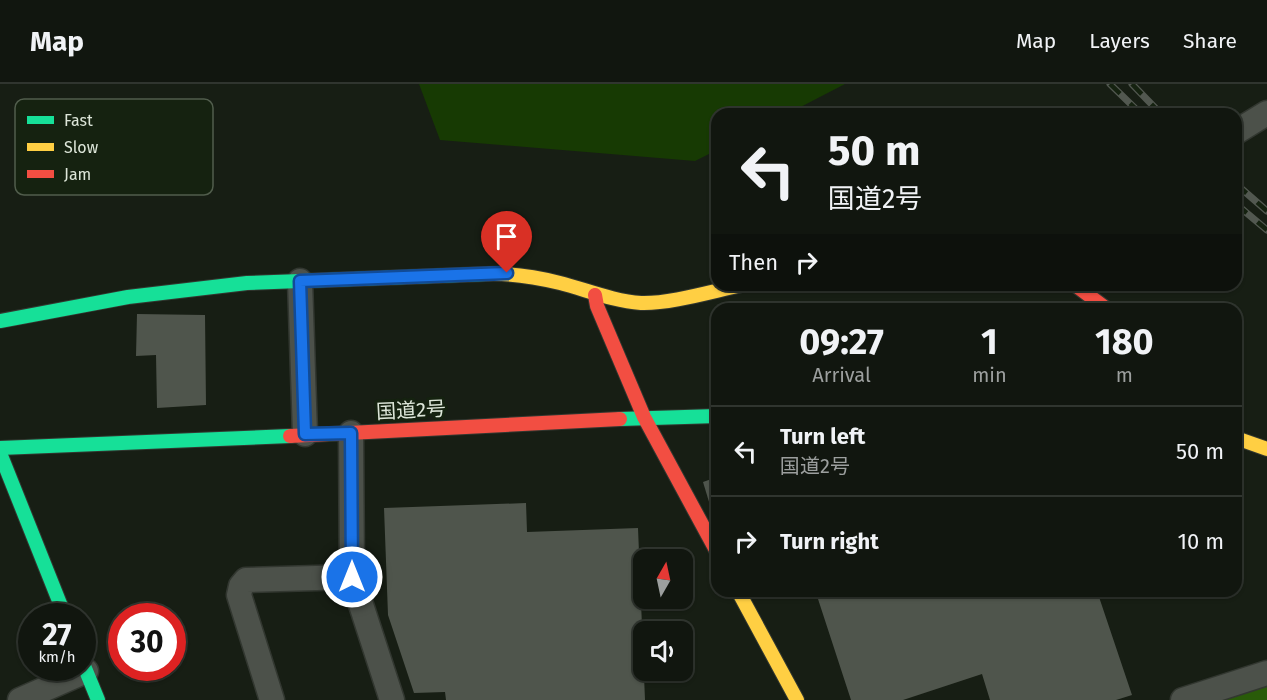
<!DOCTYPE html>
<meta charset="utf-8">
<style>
body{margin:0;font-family:"Fira Sans","Noto Sans JP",sans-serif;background:#1e231d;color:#f1f3f6;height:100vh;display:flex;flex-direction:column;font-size:22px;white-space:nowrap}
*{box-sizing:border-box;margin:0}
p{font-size:20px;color:#9c9f9e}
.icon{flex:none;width:33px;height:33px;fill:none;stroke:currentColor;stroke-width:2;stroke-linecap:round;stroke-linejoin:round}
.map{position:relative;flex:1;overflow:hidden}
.drawer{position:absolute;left:711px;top:219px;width:531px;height:294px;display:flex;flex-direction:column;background:#11160f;border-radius:18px;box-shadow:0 2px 4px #0004,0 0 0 2px #30352f}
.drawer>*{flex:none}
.banner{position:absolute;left:711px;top:24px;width:531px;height:183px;border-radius:18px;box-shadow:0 2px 4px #0004,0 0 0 2px #30352f;background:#11160f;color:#f1f3f6;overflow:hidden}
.needle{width:39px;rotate:9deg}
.tools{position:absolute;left:633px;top:465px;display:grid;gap:12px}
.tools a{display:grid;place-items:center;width:60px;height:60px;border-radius:12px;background:#11160f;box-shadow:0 2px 4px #0004,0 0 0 2px #30352f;font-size:30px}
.speed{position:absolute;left:18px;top:519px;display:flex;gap:12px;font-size:30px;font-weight:700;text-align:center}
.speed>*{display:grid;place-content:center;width:78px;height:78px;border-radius:50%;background:#11160f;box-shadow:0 2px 4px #0004,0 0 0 2px #30352f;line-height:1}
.speed small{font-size:15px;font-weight:400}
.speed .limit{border:9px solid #d22;background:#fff;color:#111}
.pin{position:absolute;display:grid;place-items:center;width:51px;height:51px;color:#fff;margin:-62px -26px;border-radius:50% 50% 50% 0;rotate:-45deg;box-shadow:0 0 6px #0007}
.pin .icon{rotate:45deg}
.me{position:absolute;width:66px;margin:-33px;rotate:0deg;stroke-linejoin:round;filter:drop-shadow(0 0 4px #0008)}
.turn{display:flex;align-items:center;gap:21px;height:126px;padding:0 18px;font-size:27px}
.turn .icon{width:78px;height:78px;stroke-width:2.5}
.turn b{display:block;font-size:42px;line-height:51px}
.then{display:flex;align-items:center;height:57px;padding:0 18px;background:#0003;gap:12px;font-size:22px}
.eta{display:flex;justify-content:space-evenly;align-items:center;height:102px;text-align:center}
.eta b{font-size:36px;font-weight:700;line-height:42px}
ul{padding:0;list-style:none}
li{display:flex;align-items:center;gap:18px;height:90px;padding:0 18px;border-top:2px solid #30352f}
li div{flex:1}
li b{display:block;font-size:22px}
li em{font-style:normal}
header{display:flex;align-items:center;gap:36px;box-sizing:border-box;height:84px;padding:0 30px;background:#11160f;border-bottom:2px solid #30352f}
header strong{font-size:28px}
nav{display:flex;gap:33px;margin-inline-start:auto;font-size:21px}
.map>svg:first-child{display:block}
.green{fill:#173a03}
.water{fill:#295b09}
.building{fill:#4f554c}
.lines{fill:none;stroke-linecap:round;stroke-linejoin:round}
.street-casing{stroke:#323730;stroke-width:27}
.fast-casing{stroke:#323730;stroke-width:16}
.slow-casing{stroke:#323730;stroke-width:16}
.jam-casing{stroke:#323730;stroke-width:16}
.street{stroke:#4c514a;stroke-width:24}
.fast{stroke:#16e098;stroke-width:14}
.slow{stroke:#ffcf43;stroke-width:14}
.jam{stroke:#f24e42;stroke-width:14}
.rail-casing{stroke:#525850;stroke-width:7}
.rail{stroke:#152210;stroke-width:4.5;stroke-dasharray:14;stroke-linecap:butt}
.route-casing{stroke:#114b97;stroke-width:15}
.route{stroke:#1a73e8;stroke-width:10}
.labels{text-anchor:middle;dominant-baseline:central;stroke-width:6;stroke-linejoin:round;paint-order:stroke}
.street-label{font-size:20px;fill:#dde6d9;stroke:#152210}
.key{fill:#152210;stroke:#515d4c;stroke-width:1.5}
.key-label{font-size:16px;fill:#dde6d9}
</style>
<header>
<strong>Map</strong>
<nav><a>Map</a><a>Layers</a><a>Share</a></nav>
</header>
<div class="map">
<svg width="1267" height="616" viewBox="0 0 1267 616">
<rect width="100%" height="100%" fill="#171e14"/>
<path class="green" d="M 419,0 L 845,0 L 787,30 L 717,30 L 717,66 L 695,77 L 440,56 Z"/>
<path class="water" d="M 1267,600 L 1267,616 L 1223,616 Z"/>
<g class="building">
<path d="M 137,230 L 205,231 L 206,321 L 157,324 L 156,271 L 136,272 Z"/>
<path d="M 717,393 L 717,441 L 716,441 L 703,398 Z"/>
<path d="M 526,419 L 527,448 L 638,444 L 645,616 L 446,616 L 445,608 L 414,609 L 388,531 L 384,424 Z"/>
<path d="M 843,507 L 1097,507 L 1132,611 L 1116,616 L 990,616 L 982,590 L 903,616 L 851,616 L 818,515 Z"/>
</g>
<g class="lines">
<defs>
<g id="street">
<path d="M 1236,48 L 1267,29"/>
<path d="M 300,197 L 305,350"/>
<path d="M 351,349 L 352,493 L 392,616"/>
<path d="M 20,616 L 86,587"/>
<path d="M 272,616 L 239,511 L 241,502 L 246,496 L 352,493"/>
<path d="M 1183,616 L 1267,589"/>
</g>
<g id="fast">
<path d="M 0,237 L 128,213 L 247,199 L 486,190"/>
<path d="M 620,335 L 717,332"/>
<path d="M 0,364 L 290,352"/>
<path d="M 0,369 L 65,532"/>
<path d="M 82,577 L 98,616"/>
</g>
<g id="slow">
<path d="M 486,190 C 511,189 536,193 560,199 C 587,206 613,217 641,219 C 670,220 713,207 742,201"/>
<path d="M 1236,354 L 1267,365"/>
<path d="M 738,507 L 797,616"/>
</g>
<g id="jam">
<path d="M 1075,201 L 1107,225"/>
<path d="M 595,211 L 597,222 L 644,333 L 717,468"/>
<path d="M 290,352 L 620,335"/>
</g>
</defs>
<use href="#street" class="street-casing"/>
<use href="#fast" class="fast-casing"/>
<use href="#slow" class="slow-casing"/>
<use href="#jam" class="jam-casing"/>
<use href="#street" class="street"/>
<use href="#fast" class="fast"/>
<use href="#slow" class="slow"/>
<use href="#jam" class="jam"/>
<defs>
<g id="rail">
<path d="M 1110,0 L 1141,30"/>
<path d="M 1132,0 L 1161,30"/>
<path d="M 1236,100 L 1267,127"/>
<path d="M 1236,120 L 1267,146"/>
</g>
</defs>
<use href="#rail" class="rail-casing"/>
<use href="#rail" class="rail"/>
</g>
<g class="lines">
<defs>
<path id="route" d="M 352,493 L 351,349 L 305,350 L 300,197 L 507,189"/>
</defs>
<use href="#route" class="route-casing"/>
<use href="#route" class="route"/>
</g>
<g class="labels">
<g class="street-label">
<text transform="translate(411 326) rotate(-3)">国道2号</text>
</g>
</g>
<rect x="15" y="15" width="198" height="96" rx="9" class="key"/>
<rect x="27" y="32" width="27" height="8" fill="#16e098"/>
<rect x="27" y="59" width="27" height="8" fill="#ffcf43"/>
<rect x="27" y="86" width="27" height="8" fill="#f24e42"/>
<g class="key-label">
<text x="64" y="42">Fast</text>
<text x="64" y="69">Slow</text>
<text x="64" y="96">Jam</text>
</g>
</svg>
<div class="tools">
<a><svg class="needle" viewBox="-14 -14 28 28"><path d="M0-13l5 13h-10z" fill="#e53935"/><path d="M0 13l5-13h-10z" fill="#9c9f9e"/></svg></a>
<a><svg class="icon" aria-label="sound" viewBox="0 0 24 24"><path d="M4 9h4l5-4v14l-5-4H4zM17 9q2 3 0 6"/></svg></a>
</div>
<div class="speed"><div>27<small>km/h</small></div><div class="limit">30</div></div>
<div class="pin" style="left:507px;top:189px;background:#d93025"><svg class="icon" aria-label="arrive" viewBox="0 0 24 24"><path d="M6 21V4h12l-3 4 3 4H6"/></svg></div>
<svg class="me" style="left:352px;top:493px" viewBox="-20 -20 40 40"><circle r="17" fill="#1a73e8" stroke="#fff" stroke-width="3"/><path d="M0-11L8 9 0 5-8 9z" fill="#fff"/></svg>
<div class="banner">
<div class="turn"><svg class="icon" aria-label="left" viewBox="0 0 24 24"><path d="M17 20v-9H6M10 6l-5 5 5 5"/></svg><div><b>50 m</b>国道2号</div></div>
<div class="then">Then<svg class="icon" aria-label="right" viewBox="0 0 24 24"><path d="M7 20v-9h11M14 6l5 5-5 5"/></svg></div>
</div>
<section class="drawer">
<div class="eta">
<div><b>09:27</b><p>Arrival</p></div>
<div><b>1</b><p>min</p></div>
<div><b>180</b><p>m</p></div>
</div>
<ul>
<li><svg class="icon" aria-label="left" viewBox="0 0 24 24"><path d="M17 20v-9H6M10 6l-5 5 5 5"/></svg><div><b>Turn left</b><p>国道2号</p></div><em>50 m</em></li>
<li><svg class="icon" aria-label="right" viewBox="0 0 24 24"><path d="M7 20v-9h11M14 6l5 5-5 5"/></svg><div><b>Turn right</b></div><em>10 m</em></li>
</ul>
</section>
</div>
